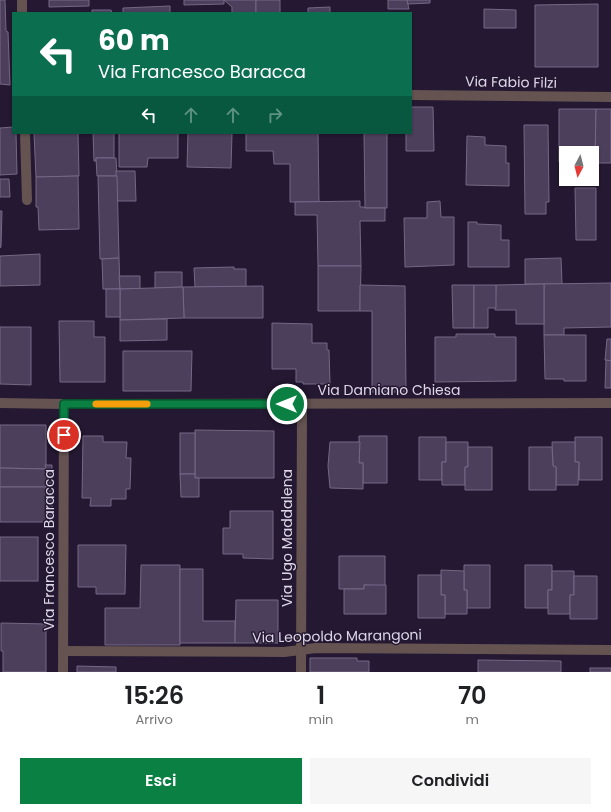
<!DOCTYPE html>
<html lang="it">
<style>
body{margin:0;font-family:Poppins,sans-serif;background:#f6f6f6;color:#202124;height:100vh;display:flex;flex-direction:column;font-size:15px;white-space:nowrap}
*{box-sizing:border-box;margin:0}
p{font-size:13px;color:#757577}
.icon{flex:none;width:22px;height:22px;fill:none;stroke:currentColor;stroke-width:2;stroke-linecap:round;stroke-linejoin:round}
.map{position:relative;height:672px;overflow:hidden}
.drawer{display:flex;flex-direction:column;background:#fff;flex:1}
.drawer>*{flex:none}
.hud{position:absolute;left:12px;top:12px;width:400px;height:122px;border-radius:0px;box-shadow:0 1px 3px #0004;background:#0b6e4f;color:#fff;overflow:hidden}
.needle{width:26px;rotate:187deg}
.fabs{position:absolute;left:559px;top:146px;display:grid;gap:8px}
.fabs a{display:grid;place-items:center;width:40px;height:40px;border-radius:0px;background:#fff;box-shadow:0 1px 3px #0004;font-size:20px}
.pin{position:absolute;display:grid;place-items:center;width:34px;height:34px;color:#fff;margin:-17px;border:2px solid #fff;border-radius:50%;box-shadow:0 1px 4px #0007}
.me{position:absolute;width:44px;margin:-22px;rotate:270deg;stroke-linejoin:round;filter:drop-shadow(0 0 3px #0008)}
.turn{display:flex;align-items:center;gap:14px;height:84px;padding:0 20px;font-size:18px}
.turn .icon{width:52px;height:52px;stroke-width:2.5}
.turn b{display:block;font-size:28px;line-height:34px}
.lanes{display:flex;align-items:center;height:38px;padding:0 20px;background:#0003;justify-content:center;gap:20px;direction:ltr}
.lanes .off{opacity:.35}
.eta{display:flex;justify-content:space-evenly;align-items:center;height:68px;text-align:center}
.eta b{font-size:24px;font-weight:600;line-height:28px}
.primary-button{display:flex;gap:8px;margin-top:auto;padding:8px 20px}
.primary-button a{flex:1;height:46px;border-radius:0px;background:#0b8043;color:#fff;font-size:16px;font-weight:600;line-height:46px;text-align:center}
.primary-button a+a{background:#f6f6f6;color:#202124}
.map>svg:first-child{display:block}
.building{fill:#4c3f5c;stroke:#756886}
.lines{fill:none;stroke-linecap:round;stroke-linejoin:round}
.minor{stroke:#645350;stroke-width:10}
.route-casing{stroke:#07532c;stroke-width:10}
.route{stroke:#0b8043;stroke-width:7}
.slow{stroke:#f59e0b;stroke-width:7}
.labels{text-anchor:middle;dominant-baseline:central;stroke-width:3;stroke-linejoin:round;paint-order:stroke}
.street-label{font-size:14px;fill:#ddd6e7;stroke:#241832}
</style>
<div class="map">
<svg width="611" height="672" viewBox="0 0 611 672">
<rect width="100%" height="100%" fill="#241832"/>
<g class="building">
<path d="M 0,0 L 5,0 L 6,31 L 8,32 L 10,85 L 0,84 Z"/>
<path d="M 49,0 L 89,0 L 89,6 L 49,7 Z"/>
<path d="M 184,0 L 224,0 L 224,4 L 184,5 Z"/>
<path d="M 224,0 L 256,0 L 256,13 L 232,13 L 232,7 Z"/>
<rect x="256" y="0" width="24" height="13"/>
<path d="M 388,0 L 407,0 L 409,9 L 388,9 Z"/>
<path d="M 407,0 L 430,0 L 430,3 L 408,4 Z"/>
<path d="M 598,4 L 598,67 L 535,67 L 535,5 Z"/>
<path d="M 170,6 L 170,13 L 123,13 L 123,8 Z"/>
<path d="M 330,7 L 330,13 L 308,13 L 308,8 Z"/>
<path d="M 484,9 L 516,10 L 516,28 L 484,28 Z"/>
<path d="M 92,10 L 111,10 L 112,13 L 92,13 Z"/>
<path d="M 411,107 L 433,107 L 434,151 L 406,151 L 406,133 L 411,133 Z"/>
<path d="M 559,109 L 596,109 L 595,163 L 592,163 L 592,153 L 566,153 L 566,162 L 559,162 Z"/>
<path d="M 596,109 L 611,109 L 611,163 L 595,163 Z"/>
<path d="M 524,125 L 548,125 L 549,202 L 546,202 L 546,214 L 525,214 Z"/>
<path d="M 13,127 L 13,133 L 16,133 L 17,174 L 0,175 L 0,128 Z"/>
<path d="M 34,133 L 78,133 L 79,176 L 36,177 Z"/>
<path d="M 93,133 L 114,133 L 114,158 L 96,158 L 96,161 L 94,161 Z"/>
<path d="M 119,133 L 178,133 L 178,158 L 148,158 L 147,167 L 119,167 Z"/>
<path d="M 188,133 L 232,133 L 231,168 L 187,167 Z"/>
<path d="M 246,133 L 318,133 L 319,202 L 290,202 L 290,164 L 274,164 L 273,151 L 246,151 Z"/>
<path d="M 364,133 L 387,133 L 387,208 L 365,208 Z"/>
<path d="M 467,136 L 485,137 L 485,145 L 506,146 L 506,163 L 509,163 L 509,186 L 466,185 Z"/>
<path d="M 96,158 L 116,158 L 117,176 L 97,176 Z"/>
<path d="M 116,171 L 135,171 L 136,201 L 117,201 Z"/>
<path d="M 78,176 L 79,229 L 39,230 L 38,207 L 36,207 L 36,177 Z"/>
<path d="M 98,176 L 117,176 L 119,258 L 100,259 Z"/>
<path d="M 0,179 L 9,179 L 10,197 L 0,197 Z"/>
<path d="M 575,188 L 596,188 L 596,240 L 576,240 Z"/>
<path d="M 360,201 L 360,207 L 364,207 L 365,208 L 385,208 L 385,221 L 360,221 L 361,266 L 318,266 L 317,215 L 295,215 L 295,202 Z"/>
<path d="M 440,201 L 441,217 L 454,217 L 454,265 L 405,267 L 404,218 L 427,218 L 427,202 Z"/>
<path d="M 0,211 L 2,211 L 1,247 L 0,248 Z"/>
<path d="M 468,222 L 477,222 L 477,224 L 501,225 L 501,240 L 509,240 L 509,267 L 468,267 Z"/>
<path d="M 40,254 L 40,285 L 0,286 L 0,256 Z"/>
<path d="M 119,258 L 120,289 L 103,289 L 102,259 Z"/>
<path d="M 561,258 L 562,284 L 525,284 L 525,259 Z"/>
<path d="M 318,266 L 361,266 L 360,311 L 318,311 Z"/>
<path d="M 234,267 L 234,269 L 246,269 L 246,287 L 195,287 L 194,268 Z"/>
<path d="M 155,272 L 182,272 L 182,287 L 155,288 Z"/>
<path d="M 119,276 L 140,276 L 140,289 L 120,289 Z"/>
<path d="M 611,283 L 611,327 L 564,328 L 564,335 L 544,335 L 544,284 Z"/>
<path d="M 544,284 L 544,324 L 516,324 L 516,310 L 495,310 L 496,285 Z"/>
<path d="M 360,285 L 405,286 L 406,392 L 372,392 L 372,311 L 360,311 Z"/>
<path d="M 452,285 L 474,285 L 474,328 L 453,328 Z"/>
<path d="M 474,285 L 496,285 L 496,308 L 488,308 L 488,328 L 474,328 Z"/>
<path d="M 263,286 L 263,318 L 184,318 L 183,287 Z"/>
<path d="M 183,287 L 184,318 L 120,320 L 120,289 Z"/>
<rect x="106" y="289" width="14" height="28"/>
<path d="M 167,319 L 167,340 L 120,341 L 120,320 Z"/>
<path d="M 59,321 L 94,321 L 94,337 L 105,337 L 105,382 L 60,382 Z"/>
<path d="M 272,323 L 312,324 L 312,343 L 327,343 L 327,350 L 329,350 L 330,384 L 303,384 L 303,382 L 296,382 L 296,369 L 272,369 Z"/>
<path d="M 0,327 L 31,327 L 31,385 L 0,384 Z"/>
<path d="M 456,334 L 495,334 L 495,337 L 516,337 L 516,381 L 435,382 L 435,337 L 456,337 Z"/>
<path d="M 544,335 L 586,335 L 586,381 L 564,381 L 564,379 L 545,379 Z"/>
<path d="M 607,339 L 611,339 L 611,361 L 605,360 Z"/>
<path d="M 123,351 L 192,351 L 191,391 L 123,391 Z"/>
<path d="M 606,360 L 611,361 L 611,388 L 605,388 Z"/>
<path d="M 0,425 L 46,425 L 46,469 L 0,468 Z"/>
<path d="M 195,430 L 274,431 L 274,478 L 195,478 Z"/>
<rect x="180" y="433" width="15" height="41"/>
<path d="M 83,436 L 103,436 L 103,442 L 127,442 L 126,458 L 131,458 L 130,489 L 126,489 L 126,499 L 111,499 L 111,506 L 90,506 L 91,498 L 82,498 Z"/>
<path d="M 359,436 L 387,436 L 387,483 L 363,483 L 363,463 L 359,463 Z"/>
<path d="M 419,437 L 446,437 L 446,462 L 442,462 L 442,480 L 419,480 Z"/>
<path d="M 575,437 L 602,437 L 602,480 L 579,480 L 579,462 L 575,462 Z"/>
<path d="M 330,442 L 360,442 L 359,463 L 363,463 L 363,489 L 330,488 L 328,466 Z"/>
<path d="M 446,442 L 468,442 L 468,467 L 465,467 L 465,485 L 442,485 L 442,462 L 446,462 Z"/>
<path d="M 552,442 L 575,442 L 575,462 L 579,462 L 578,485 L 556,485 L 556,467 L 553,466 Z"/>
<path d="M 468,447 L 492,447 L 492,490 L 465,490 L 465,467 L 468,467 Z"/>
<path d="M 529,447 L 552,447 L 553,466 L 556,467 L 556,490 L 529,490 Z"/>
<path d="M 45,465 L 52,465 L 52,487 L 0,487 L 0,468 L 46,469 Z"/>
<path d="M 180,474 L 195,474 L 195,478 L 199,478 L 199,497 L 181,497 Z"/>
<rect x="0" y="487" width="52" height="35"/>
<path d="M 230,511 L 273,511 L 273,559 L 243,558 L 243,554 L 223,554 L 223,528 L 230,528 Z"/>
<rect x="0" y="537" width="38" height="44"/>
<path d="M 78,545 L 126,545 L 125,594 L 96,594 L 96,587 L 78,587 Z"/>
<path d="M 339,556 L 385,556 L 385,586 L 364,585 L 364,589 L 339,589 Z"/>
<path d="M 141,565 L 180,565 L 180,645 L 105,645 L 105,608 L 140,608 Z"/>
<path d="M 464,565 L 490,565 L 490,608 L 467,608 L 467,590 L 464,590 Z"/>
<path d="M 525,565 L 552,565 L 552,590 L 548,590 L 548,608 L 525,608 Z"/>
<path d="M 180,569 L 203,569 L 203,621 L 235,621 L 235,643 L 180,643 Z"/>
<path d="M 441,570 L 464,571 L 464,590 L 467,590 L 467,614 L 445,614 L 445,595 L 441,595 Z"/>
<path d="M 552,571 L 574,571 L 574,595 L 570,595 L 570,614 L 548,614 L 548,590 L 552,590 Z"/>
<path d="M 418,575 L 441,575 L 441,595 L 445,595 L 445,618 L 418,618 Z"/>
<path d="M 574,576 L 597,576 L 597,619 L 570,619 L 570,595 L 574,595 Z"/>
<path d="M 364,585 L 386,585 L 386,614 L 344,614 L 344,589 L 364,589 Z"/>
<path d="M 236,600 L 278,600 L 278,643 L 235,643 Z"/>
<path d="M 1,623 L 46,624 L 46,672 L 3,672 L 3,651 L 1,651 Z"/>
<path d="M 310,658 L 357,658 L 357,661 L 369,661 L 369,672 L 310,672 Z"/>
<path d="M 478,660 L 561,661 L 561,672 L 478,672 Z"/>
<path d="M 77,666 L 116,667 L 116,672 L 77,672 Z"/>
<rect x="590" y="668" width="21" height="4"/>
</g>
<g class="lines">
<g class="minor">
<path d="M 22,0 L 22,13"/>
<path d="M 411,95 L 611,97"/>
<path d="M 25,133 L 27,200"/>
<path d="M 0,403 L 64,404 L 611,403"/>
<path d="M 63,651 L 284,652 L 316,648 L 611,650"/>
<path d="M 63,672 L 64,404"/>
<path d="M 301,672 L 302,404"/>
</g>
</g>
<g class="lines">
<defs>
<path id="route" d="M 64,435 L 64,404 L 287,404"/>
</defs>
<use href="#route" class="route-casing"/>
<use href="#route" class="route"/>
<path class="slow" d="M 96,404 L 147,404"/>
</g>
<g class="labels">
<g class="street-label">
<text transform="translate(511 82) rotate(1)">Via Fabio Filzi</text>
<text x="389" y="390">Via Damiano Chiesa</text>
<text transform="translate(287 538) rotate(-90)">Via Ugo Maddalena</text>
<text transform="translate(49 550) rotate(-90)">Via Francesco Baracca</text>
<text transform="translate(337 636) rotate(-1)">Via Leopoldo Marangoni</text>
</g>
</g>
</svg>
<div class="fabs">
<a><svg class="needle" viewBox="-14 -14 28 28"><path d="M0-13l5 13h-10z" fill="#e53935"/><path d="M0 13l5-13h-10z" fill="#757577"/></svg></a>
</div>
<div class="pin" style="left:64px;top:435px;background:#d93025"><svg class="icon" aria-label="arrive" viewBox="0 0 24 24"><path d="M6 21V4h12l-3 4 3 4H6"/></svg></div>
<svg class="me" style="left:287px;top:404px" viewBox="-20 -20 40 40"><circle r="17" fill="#0b8043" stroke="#fff" stroke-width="3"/><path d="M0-11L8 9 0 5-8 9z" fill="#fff"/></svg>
<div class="hud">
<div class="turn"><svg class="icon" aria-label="left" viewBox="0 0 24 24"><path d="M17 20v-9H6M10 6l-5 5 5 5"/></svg><div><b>60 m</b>Via Francesco Baracca</div></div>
<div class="lanes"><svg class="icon" aria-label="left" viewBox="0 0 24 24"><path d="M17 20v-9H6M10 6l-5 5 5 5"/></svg><svg class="icon off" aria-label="ahead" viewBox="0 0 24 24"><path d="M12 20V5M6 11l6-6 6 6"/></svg><svg class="icon off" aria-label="ahead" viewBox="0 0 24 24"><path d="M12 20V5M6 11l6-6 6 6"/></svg><svg class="icon off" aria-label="right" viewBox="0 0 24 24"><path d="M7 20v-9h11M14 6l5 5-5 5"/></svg></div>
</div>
</div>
<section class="drawer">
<div class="eta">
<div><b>15:26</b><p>Arrivo</p></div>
<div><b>1</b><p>min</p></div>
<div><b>70</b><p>m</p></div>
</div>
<div class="primary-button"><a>Esci</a><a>Condividi</a></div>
</section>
